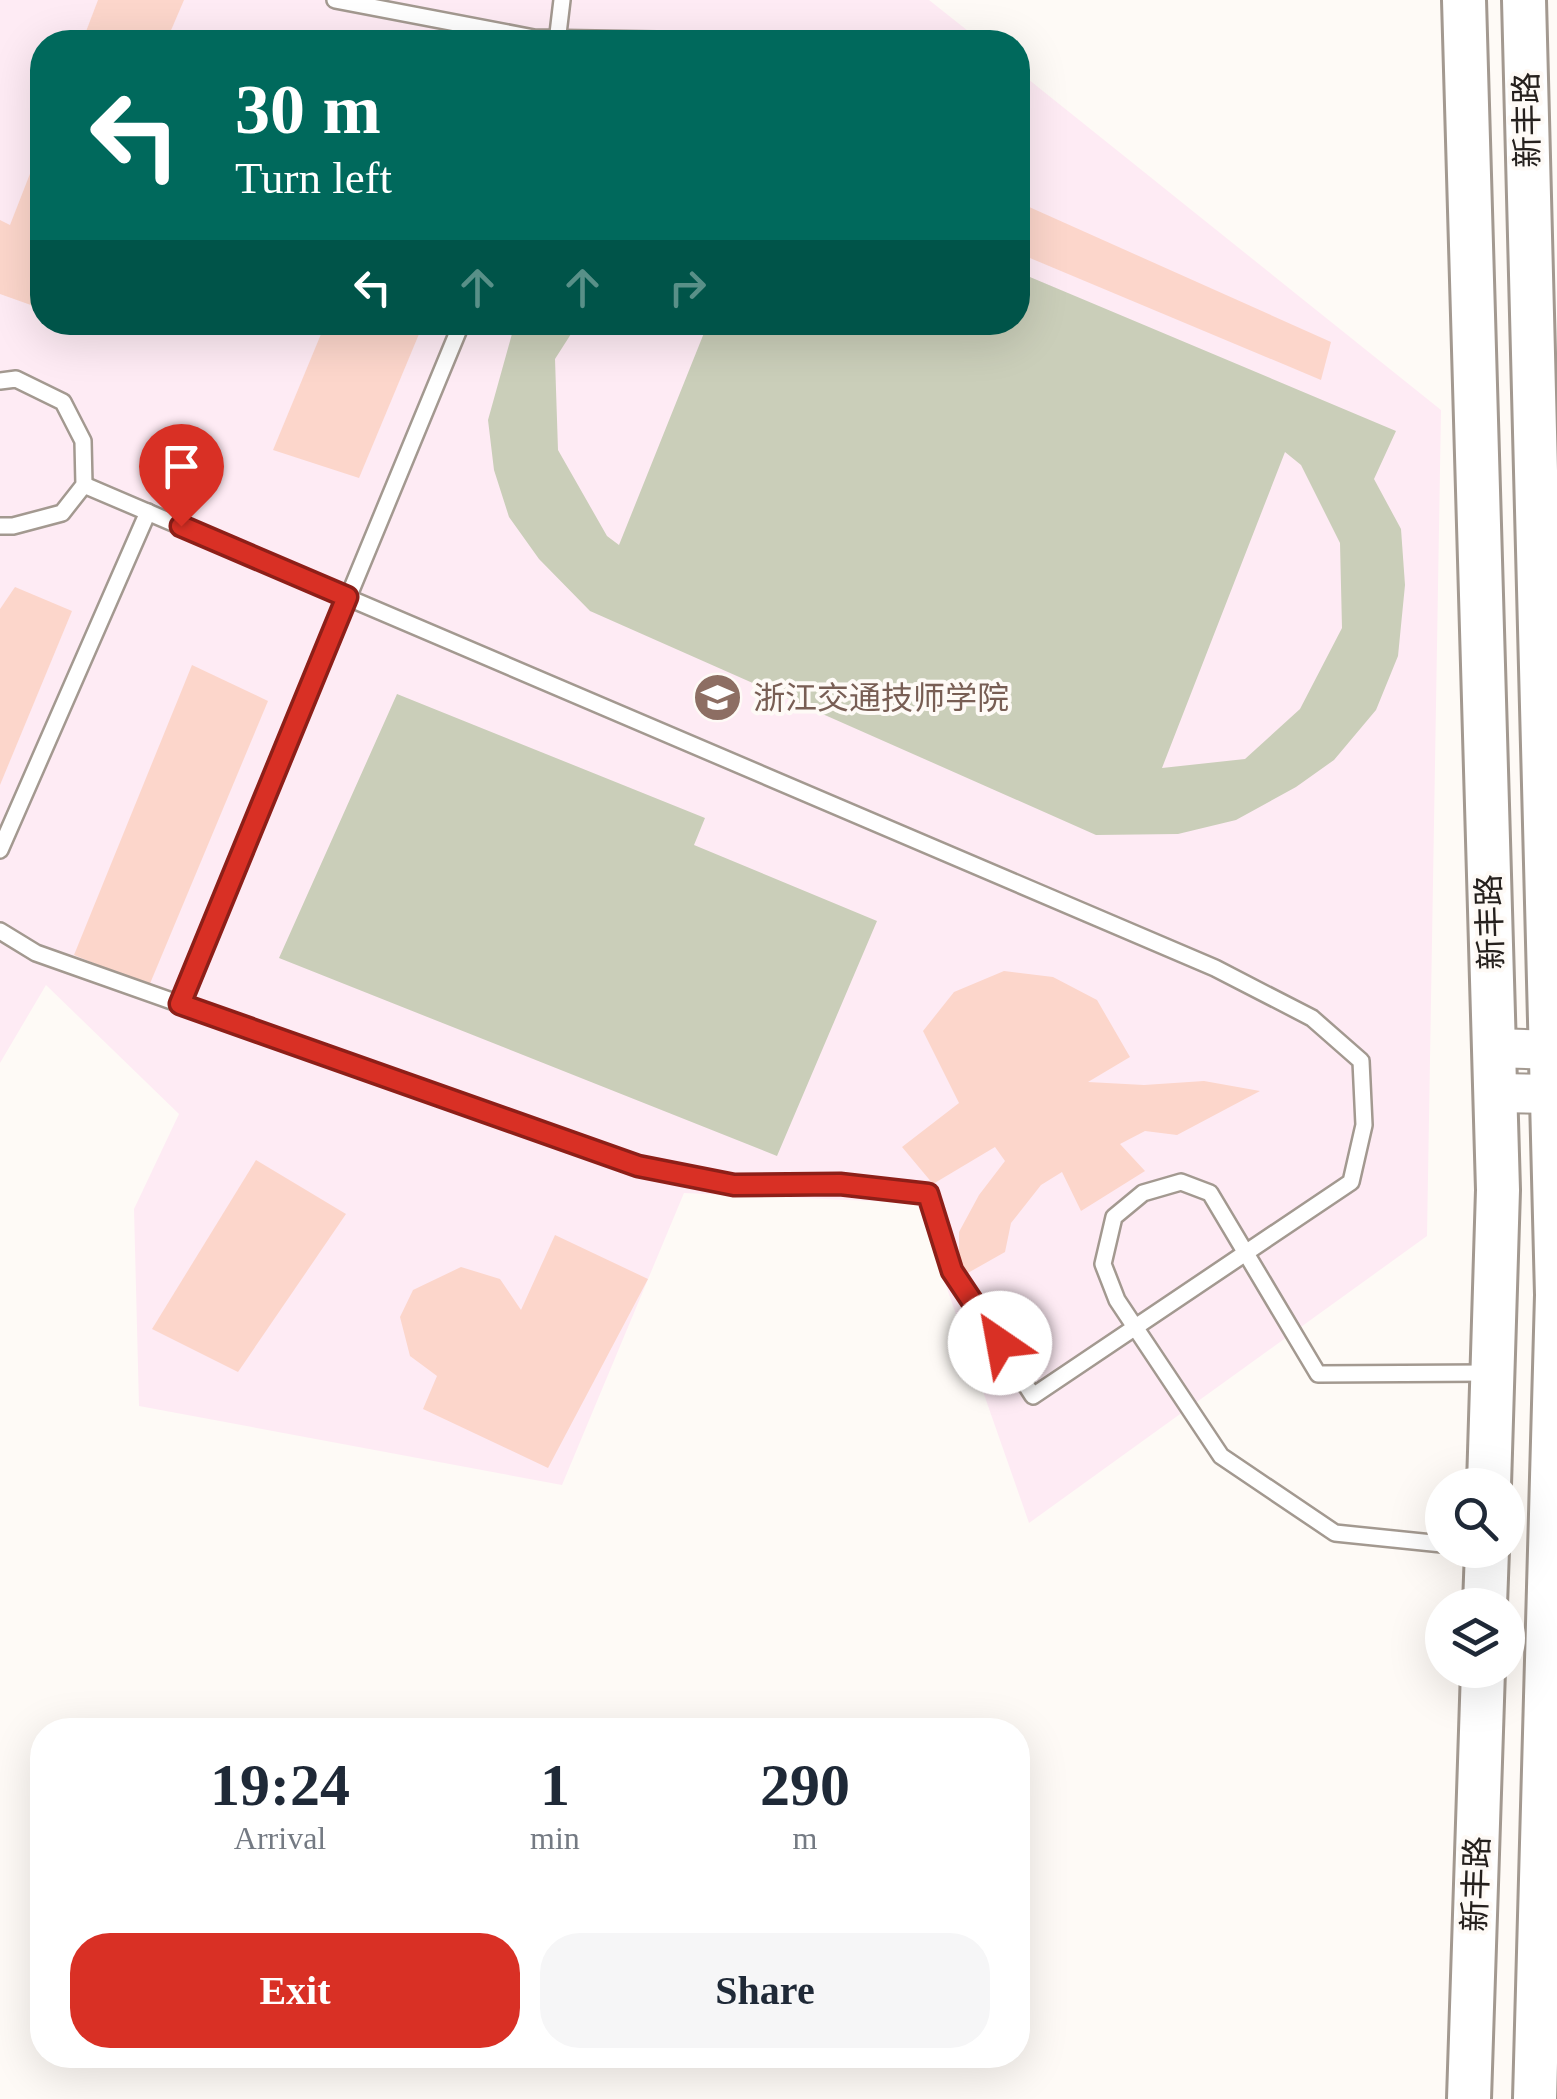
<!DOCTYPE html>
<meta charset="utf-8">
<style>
body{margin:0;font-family:"Times New Roman","Noto Sans SC",serif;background:#f6f6f7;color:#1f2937;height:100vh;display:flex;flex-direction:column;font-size:38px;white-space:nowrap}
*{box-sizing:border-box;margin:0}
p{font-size:32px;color:#747a83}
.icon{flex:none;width:55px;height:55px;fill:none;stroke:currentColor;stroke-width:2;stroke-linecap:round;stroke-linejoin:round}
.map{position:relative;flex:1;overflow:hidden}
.details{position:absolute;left:30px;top:1718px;width:1000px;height:350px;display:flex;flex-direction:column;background:#fff;border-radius:40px;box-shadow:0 10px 40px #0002}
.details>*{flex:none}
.guide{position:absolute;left:30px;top:30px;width:1000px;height:305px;border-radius:40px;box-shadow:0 10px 40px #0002;background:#00695c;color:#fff;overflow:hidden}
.tools{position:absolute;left:1425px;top:1468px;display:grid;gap:20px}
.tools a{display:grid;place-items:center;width:100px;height:100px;border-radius:50%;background:#fff;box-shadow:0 10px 40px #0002;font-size:50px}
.pin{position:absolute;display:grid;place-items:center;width:85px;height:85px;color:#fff;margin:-102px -42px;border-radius:50% 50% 50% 0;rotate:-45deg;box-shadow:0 0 10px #0007}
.pin .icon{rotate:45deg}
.me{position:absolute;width:110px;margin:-55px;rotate:327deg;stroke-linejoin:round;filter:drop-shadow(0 0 8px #0008)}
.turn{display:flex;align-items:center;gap:35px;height:210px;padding:0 40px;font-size:45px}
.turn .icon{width:130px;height:130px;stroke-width:2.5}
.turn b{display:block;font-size:70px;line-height:85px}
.lanes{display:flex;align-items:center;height:95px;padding:0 40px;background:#0003;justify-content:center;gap:50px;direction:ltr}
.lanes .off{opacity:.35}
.eta{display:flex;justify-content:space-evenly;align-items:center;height:170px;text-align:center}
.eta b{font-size:60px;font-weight:700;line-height:70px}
.button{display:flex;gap:20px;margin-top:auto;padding:20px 40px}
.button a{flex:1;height:115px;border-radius:40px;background:#d93025;color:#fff;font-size:40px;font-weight:700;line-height:115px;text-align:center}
.button a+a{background:#f6f6f7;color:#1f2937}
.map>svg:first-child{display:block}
.education{fill:#feebf4}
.green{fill:#caceb9;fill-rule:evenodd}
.building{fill:#fcd6cb}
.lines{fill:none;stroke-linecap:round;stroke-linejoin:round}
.service-casing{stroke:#a39990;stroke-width:20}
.tertiary-casing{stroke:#a39990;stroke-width:42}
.secondary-casing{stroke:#a39990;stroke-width:48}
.service{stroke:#fff;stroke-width:15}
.tertiary{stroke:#fff;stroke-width:38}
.secondary{stroke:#fff;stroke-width:42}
.route-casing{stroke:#8d1f18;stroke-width:25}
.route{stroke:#d93025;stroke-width:18}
.labels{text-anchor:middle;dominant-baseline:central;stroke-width:8;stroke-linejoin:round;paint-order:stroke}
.street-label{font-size:32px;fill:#25201d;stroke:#fefaf6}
.education-label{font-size:32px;fill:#785e54;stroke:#fefaf6;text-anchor:start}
</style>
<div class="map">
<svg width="1557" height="2099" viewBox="0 0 1557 2099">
<rect width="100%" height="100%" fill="#fefaf6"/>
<path class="education" d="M 0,0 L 929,0 L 982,42 L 42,42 L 42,322 L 1018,322 L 1018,71 L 1441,410 L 1427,1236 L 1029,1523 L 917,1203 L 684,1193 L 562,1485 L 139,1406 L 134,1209 L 179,1114 L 46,985 L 0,1063 Z"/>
<g class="green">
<path d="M 1018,272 L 1396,431 L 1374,479 L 1401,529 L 1405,585 L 1398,656 L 1376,710 L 1334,760 L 1296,787 L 1236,820 L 1178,834 L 1096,835 L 590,611 L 539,559 L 509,517 L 494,470 L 488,420 L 515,323 L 578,323 L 555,359 L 558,450 L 607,536 L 619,545 L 708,323 L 1018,322 ZM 1285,452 L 1301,465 L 1340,543 L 1342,628 L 1300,709 L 1245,759 L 1162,768 Z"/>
<path d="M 397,694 L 705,818 L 694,845 L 877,921 L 777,1156 L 279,958 Z"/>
</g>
<g class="building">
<path d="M 98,0 L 184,0 L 166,42 L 82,42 Z"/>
<path d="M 42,143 L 42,309 L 0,294 L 0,220 L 10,225 Z"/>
<path d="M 1018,202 L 1331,342 L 1321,380 L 1018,253 Z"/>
<path d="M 326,322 L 424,322 L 359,478 L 273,450 Z"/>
<path d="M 15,587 L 72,611 L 0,785 L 0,609 Z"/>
<path d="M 192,665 L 268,701 L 149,986 L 74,955 Z"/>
<path d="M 1004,971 L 1053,977 L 1097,1000 L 1130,1057 L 1088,1082 L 1144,1085 L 1204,1081 L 1260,1091 L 1177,1135 L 1145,1131 L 1120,1144 L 1145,1171 L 1081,1211 L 1062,1172 L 1041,1185 L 1011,1223 L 1005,1252 L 959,1278 L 959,1232 L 979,1195 L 1005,1161 L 995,1147 L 933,1184 L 902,1147 L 959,1103 L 923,1031 L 954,992 Z"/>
<path d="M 256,1160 L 346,1214 L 238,1372 L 152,1329 Z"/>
<path d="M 555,1235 L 648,1279 L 548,1468 L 423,1409 L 437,1376 L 410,1356 L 400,1317 L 413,1290 L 461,1267 L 500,1279 L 521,1310 Z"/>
</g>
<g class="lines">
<defs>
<g id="service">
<path d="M 335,0 L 534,38 L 787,42"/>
<path d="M 557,42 L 562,0"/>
<path d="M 0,381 L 16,379 L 63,402 L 83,441 L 84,485 L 62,513 L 13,526 L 0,526"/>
<path d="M 0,850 L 148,512"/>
<path d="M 0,931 L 36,953 L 638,1166 L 734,1185 L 840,1184 L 928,1194 L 952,1271 L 1033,1396 L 1351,1182 L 1364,1125 L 1361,1061 L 1312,1018 L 1215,968 L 84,485"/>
<path d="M 180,1004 L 462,322"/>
<path d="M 1442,1544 L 1335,1533 L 1221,1456 L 1117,1300 L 1103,1264 L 1114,1217 L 1143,1193 L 1181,1182 L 1210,1193 L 1318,1374 L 1488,1373"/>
</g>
<g id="tertiary">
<path d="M 1494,1048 L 1557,1050"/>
<path d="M 1495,1093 L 1557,1094"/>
</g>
<g id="secondary">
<path d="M 1464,0 L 1498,1190 L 1489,1485"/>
<path d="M 1524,0 L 1557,1295 L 1535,2099"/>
<path d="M 1485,1605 L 1487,1550"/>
<path d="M 1469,2099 L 1483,1670"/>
</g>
</defs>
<use href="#service" class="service-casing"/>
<use href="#tertiary" class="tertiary-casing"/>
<use href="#secondary" class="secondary-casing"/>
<use href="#service" class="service"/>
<use href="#tertiary" class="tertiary"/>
<use href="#secondary" class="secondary"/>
</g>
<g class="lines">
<defs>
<path id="route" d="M 181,526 L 347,597 L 180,1004 L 638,1166 L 734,1185 L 840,1184 L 928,1194 L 952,1271 L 1000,1343"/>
</defs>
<use href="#route" class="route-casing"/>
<use href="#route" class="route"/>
</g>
<defs>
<symbol id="school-disc" viewBox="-11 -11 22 22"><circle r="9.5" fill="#8d6e63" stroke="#fefaf6"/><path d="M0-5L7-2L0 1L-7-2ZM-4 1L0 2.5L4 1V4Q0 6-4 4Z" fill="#fff"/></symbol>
</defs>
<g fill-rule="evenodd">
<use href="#school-disc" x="690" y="670" width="55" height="55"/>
</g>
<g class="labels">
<g class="street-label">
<text transform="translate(1527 120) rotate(-91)">新丰路</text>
<text transform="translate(1490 922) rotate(-92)">新丰路</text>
<text transform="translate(1476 1884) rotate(-88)">新丰路</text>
</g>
<g class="education-label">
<text x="753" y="698">浙江交通技师学院</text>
</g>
</g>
</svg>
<div class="tools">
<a><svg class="icon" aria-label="search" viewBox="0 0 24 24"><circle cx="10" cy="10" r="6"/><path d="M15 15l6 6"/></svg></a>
<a><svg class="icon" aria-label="layers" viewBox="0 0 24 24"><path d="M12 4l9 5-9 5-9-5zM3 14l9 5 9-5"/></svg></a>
</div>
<div class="pin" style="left:181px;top:526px;background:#d93025"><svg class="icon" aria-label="arrive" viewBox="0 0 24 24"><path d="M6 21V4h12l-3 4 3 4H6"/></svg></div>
<svg class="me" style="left:1000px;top:1343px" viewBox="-20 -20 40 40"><circle r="19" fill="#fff"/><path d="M0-13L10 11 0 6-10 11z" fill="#d93025"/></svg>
<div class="guide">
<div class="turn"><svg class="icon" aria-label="left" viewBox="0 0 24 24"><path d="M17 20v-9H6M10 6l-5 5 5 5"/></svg><div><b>30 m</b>Turn left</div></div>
<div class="lanes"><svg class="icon" aria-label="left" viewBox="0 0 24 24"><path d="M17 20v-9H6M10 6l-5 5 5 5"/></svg><svg class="icon off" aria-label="ahead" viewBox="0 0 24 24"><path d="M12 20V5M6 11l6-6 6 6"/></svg><svg class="icon off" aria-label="ahead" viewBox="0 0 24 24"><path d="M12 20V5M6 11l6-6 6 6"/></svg><svg class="icon off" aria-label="right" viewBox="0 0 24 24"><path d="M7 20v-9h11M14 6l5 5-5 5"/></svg></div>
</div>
<section class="details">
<div class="eta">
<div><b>19:24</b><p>Arrival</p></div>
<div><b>1</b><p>min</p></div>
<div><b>290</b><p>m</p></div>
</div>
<div class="button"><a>Exit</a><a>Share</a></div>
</section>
</div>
